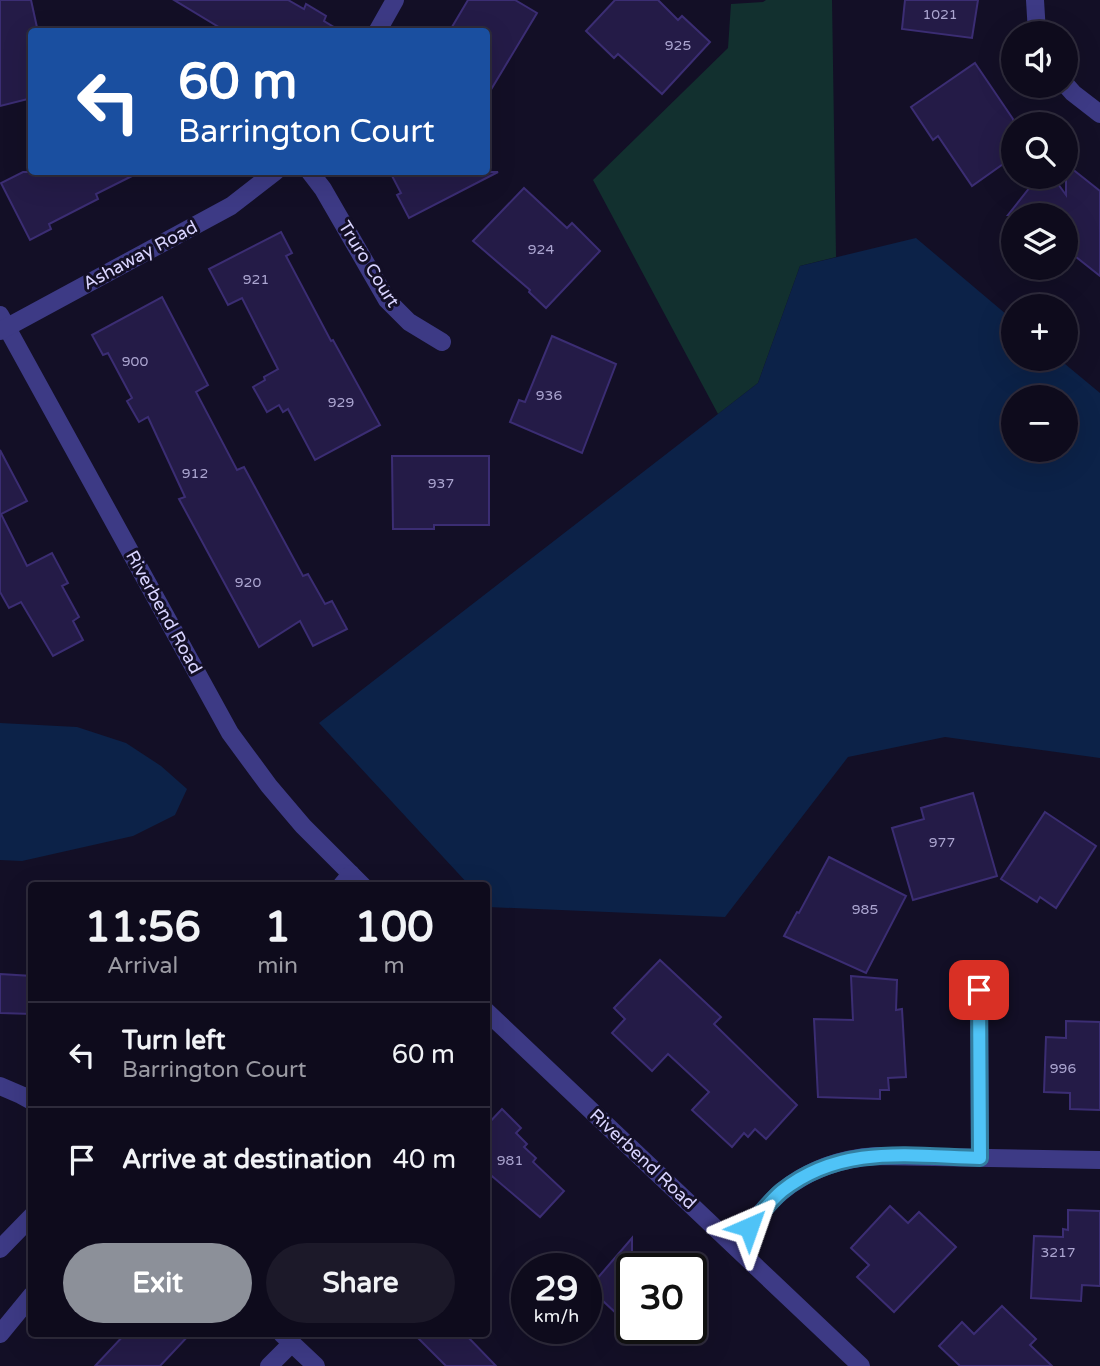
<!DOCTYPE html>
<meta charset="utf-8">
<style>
body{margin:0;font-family:"Varela Round",sans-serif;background:#1c1929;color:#f1f3f6;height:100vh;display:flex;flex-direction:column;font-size:26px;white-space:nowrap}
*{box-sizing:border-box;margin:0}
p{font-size:23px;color:#9b9ba3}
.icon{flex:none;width:38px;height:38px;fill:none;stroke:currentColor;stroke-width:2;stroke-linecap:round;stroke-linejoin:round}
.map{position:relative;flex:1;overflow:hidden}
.sheet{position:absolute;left:28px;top:882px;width:462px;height:455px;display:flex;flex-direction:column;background:#0e0b1c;border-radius:7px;box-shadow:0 7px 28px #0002,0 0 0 2px #2e2b3b}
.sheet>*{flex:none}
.top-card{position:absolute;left:28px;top:28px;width:462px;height:147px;border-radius:7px;box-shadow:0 7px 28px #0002,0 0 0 2px #2e2b3b;background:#1a4fa0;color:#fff;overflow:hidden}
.tools{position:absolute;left:1001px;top:21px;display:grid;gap:14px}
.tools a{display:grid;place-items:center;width:77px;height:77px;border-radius:50%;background:#0e0b1c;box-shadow:0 7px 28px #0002,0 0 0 2px #2e2b3b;font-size:35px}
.speed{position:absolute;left:511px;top:1253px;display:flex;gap:14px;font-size:35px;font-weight:700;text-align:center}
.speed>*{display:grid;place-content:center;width:91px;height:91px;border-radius:50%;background:#0e0b1c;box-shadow:0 7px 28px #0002,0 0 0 2px #2e2b3b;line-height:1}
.speed small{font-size:18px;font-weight:400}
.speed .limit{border:4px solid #111;border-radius:10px;background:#fff;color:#111}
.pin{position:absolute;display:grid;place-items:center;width:60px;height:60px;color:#fff;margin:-30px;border-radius:14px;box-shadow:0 4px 10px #0006}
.me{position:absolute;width:77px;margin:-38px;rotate:43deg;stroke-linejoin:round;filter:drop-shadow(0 0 5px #0008)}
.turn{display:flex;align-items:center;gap:24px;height:147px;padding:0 35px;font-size:32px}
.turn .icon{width:91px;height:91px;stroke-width:2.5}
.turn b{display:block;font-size:49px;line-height:60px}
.eta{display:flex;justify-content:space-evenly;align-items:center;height:119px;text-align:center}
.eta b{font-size:42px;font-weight:800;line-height:49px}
.action{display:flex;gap:14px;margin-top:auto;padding:14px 35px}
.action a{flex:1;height:80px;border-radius:42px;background:#8c9099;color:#fff;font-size:28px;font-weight:800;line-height:80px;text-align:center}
.action a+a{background:#1c1929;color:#f1f3f6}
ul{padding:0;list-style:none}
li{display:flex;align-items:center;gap:21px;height:105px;padding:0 35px;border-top:2px solid #2e2b3b}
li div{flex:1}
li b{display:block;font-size:26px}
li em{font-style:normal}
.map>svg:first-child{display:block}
.green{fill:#12302f}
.water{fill:#0c2248;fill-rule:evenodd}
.building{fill:#241b47;stroke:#3b2d73;stroke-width:2}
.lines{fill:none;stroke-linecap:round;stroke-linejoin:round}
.minor{stroke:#3d3a85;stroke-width:18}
.tertiary{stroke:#3d3a85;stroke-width:18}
.route-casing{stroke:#337fa1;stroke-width:18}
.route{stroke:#4fc3f7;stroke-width:12}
.labels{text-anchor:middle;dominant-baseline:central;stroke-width:6;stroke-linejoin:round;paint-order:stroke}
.number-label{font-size:14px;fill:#aca6d1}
.street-label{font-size:18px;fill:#d9d4ff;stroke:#130f26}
</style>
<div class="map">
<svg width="1100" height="1366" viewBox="0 0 1100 1366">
<rect width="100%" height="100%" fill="#130f26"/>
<path class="green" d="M 766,0 L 832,0 L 836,257 L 800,266 L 758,383 L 718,414 L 593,180 L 728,48 L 731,4 L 763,2 Z"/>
<g class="water">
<path d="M 916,238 L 1013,320 L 1013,359 L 1059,359 L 1100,393 L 1100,758 L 945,737 L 848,757 L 725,917 L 488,907 L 487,905 L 486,886 L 469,885 L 319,723 L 758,383 L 800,266 ZM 1013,397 L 1066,397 L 1066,450 L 1013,450 Z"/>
<path d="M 0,723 L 77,727 L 126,743 L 161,766 L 187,789 L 175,815 L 133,836 L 22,861 L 0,860 Z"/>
</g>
<g class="building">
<path d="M 0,0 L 31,0 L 38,32 L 32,32 L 32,98 L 0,106 Z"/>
<path d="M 174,0 L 288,0 L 304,9 L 306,4 L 326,16 L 324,21 L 342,32 L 227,32 Z"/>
<path d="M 468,0 L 515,0 L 537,13 L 486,98 L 486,32 L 449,32 Z"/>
<path d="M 615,0 L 658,0 L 678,20 L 682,16 L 710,42 L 662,94 L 618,54 L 614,58 L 586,31 Z"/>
<path d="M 905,0 L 978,0 L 972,38 L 902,29 Z"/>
<path d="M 975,63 L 1013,119 L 1013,157 L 972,186 L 938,136 L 933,140 L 911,107 Z"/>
<path d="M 1066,164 L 1100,191 L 1100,276 L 1066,249 L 1066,215 L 1008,215 L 1038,177 L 1053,177 L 1066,195 Z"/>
<path d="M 23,172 L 140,172 L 96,194 L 98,199 L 49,224 L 51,229 L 30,240 L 1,183 Z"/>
<path d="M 390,172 L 498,172 L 409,218 L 397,195 L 401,193 Z"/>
<path d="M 524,188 L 567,228 L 572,223 L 600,251 L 546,308 L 529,292 L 530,290 L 473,241 Z"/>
<path d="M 281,232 L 292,253 L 286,256 L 331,341 L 333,340 L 380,425 L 315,460 L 288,409 L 283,412 L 279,405 L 267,412 L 253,387 L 265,380 L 264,377 L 278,369 L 242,298 L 228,305 L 209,269 Z"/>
<path d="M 162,297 L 208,385 L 196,392 L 237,470 L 244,467 L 303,576 L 308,574 L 325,604 L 332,601 L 347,629 L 313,646 L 300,621 L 259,647 L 179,499 L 185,497 L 148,417 L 139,422 L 127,401 L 132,398 L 108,353 L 103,355 L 92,335 Z"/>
<path d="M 552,336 L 616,364 L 582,453 L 510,422 L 519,400 L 525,402 Z"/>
<path d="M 0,450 L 27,501 L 1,514 L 27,566 L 52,553 L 68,583 L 62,586 L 79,617 L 73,621 L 83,640 L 53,656 L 21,602 L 9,608 L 0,592 Z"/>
<path d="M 392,456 L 489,456 L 489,525 L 434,525 L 434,529 L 393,529 Z"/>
<path d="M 973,793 L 997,876 L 913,900 L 892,828 L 924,819 L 921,808 Z"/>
<path d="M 1045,812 L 1096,846 L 1056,908 L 1040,897 L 1037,902 L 1001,879 Z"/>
<path d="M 829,857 L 906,896 L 866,973 L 784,936 L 797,912 L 799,913 Z"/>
<path d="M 660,960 L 721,1017 L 714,1024 L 797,1105 L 766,1139 L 755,1129 L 748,1137 L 744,1133 L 732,1147 L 692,1110 L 709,1092 L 668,1054 L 652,1071 L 612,1033 L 625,1019 L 614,1008 Z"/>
<path d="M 0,974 L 32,976 L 32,1014 L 0,1013 Z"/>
<path d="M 851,976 L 897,980 L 896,1010 L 902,1009 L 906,1077 L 888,1078 L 889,1090 L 880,1090 L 880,1099 L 818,1097 L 814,1019 L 853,1020 Z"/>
<path d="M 1066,1021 L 1100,1022 L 1100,1110 L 1070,1109 L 1070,1093 L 1044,1092 L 1046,1037 L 1066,1038 Z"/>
<path d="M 502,1109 L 521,1128 L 516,1133 L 527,1144 L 524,1147 L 536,1158 L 533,1162 L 564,1191 L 540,1217 L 486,1171 L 486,1126 Z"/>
<path d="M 890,1206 L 908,1223 L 919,1212 L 956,1247 L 894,1312 L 857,1277 L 869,1265 L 851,1248 Z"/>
<path d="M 1068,1210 L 1100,1211 L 1100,1286 L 1082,1285 L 1081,1301 L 1031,1298 L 1034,1236 L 1063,1237 L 1063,1229 L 1068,1230 Z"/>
<path d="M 632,1238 L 632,1299 L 617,1314 L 589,1288 Z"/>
<path d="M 1002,1306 L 1036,1339 L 1030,1345 L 1052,1366 L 960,1366 L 939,1346 L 962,1322 L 974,1334 Z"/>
<path d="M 125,1334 L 190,1334 L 160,1366 L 95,1366 Z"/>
<path d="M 414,1334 L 465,1334 L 496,1366 L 446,1366 Z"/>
</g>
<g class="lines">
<g class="minor">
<path d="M 1035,0 L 1037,33"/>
<path d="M 377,32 L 395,0"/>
<path d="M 1066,85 L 1073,93 L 1100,114"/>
<path d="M 310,172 L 323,189 L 387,300 L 409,322 L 442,342"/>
<path d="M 0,315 L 230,733 L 269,786 L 303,826 L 351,874"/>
<path d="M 0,331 L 231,206 L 275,172"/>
<path d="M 979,990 L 980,1158"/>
<path d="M 0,1086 L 21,1095 L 32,1101"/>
<path d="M 733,1244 C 749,1227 764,1207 781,1192 C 809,1169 843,1158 877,1156 L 1100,1160"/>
<path d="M 282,1334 L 316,1366"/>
<path d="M 269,1366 L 292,1343"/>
</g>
<g class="tertiary">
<path d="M 341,886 L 351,874 L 363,886"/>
<path d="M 486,1011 L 861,1366"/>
<path d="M 0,1249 L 32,1216"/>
<path d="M 0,1334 L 32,1295"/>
</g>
</g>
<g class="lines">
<defs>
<path id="route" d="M 749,1227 C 760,1215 770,1201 782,1191 C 841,1144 910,1156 980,1158 L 979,990"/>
</defs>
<use href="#route" class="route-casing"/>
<use href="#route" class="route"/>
</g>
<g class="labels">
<g class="number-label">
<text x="940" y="14">1021</text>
<text x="678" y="45">925</text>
<text x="541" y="249">924</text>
<text x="256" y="279">921</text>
<text x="135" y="361">900</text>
<text x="549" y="395">936</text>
<text x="341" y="402">929</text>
<text x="195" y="473">912</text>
<text x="441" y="483">937</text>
<text x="248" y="582">920</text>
<text x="942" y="842">977</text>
<text x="865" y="909">985</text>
<text x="1063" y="1068">996</text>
<text x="510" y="1160">981</text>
<text x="1058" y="1252">3217</text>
</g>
<g class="street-label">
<text transform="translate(140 255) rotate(-28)">Ashaway Road</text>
<text transform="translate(369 264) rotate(58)">Truro Court</text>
<text transform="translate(164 612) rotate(61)">Riverbend Road</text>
<text transform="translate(643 1159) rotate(43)">Riverbend Road</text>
</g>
</g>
</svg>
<div class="tools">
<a><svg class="icon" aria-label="sound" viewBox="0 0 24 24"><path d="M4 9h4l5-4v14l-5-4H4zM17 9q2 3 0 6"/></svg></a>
<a><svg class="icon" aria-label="search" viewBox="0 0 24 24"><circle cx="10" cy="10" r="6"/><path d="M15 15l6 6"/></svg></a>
<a><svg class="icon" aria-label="layers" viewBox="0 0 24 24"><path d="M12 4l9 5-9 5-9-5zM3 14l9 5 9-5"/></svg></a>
<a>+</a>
<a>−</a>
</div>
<div class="speed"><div>29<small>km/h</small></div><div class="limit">30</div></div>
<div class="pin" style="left:979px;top:990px;background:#d93025"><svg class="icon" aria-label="arrive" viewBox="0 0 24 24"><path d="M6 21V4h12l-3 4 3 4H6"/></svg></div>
<svg class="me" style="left:749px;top:1227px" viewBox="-20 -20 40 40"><path d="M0-17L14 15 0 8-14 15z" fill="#4fc3f7" stroke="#fff" stroke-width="4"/></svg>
<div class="top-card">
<div class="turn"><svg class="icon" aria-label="left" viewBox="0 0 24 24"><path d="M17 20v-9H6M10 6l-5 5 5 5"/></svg><div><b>60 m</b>Barrington Court</div></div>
</div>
<section class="sheet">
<div class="eta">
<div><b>11:56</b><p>Arrival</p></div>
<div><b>1</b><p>min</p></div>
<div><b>100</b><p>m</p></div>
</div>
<ul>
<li><svg class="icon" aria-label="left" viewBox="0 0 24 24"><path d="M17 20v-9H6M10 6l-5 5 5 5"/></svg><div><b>Turn left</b><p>Barrington Court</p></div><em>60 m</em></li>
<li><svg class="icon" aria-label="arrive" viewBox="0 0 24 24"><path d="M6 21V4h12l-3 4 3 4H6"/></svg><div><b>Arrive at destination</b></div><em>40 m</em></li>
</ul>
<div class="action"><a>Exit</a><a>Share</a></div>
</section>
</div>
